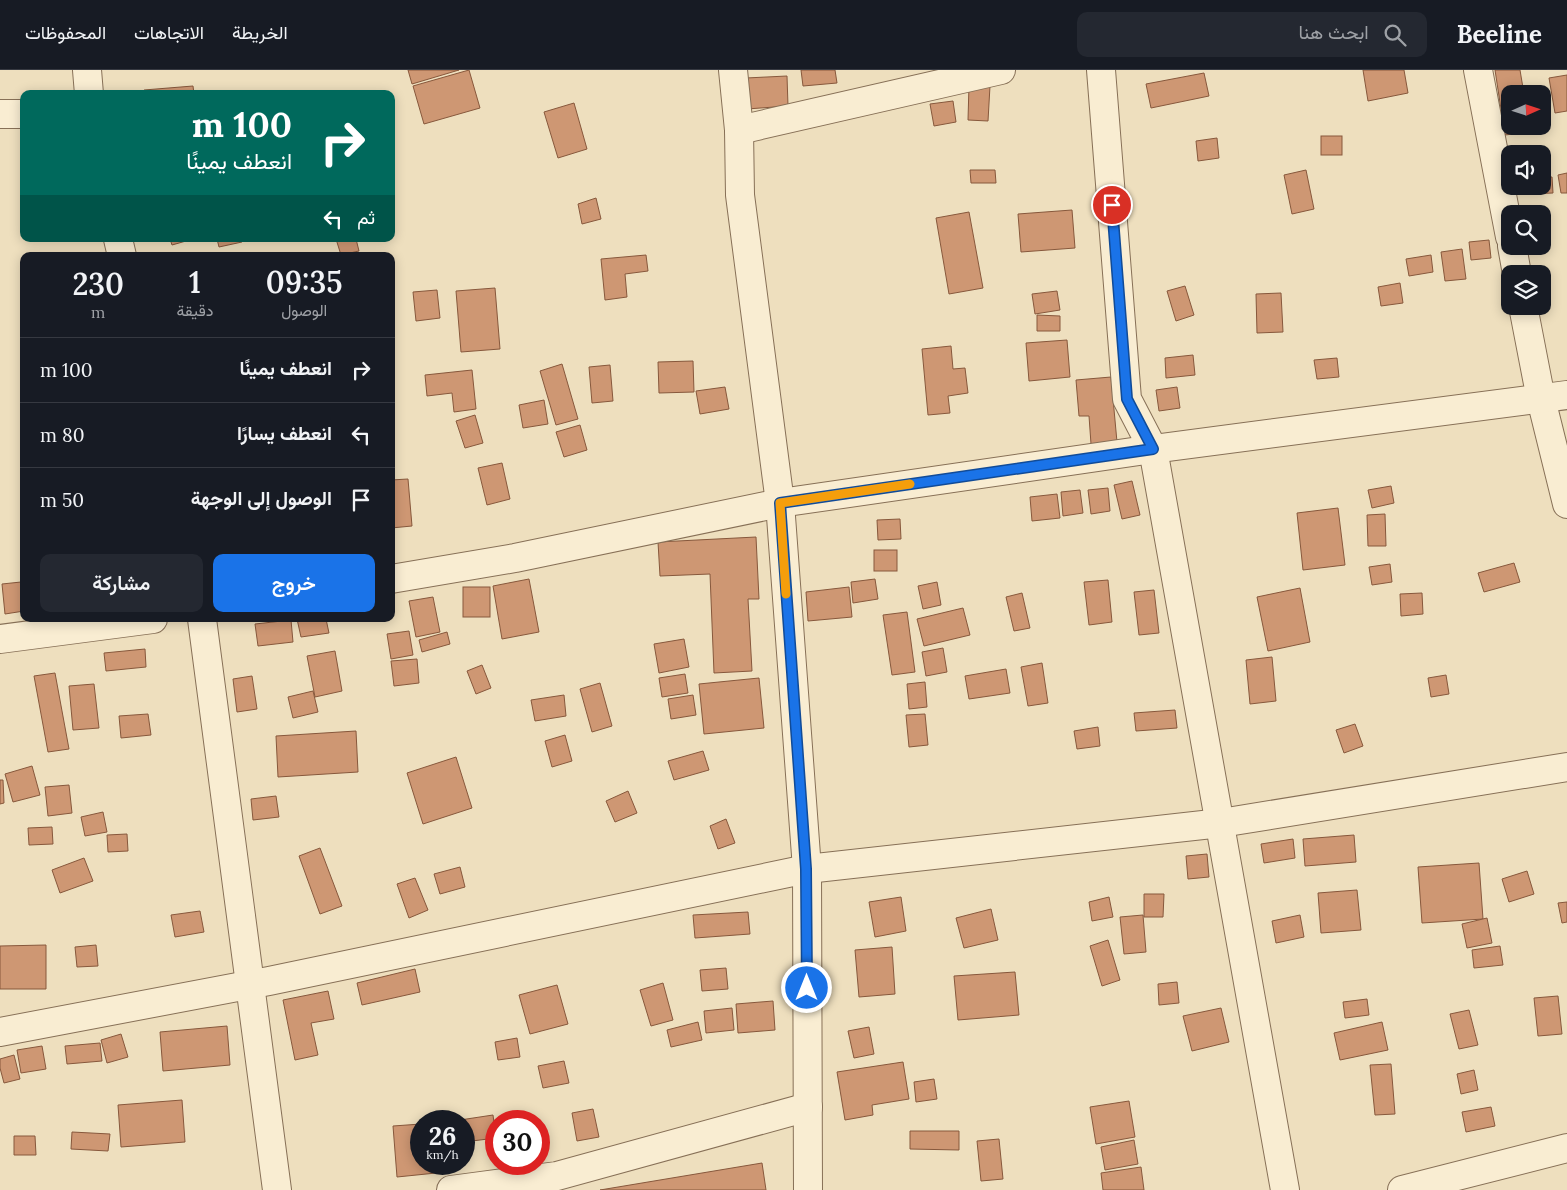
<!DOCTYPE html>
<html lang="ar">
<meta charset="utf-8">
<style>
body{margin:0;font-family:Lora,Vazirmatn,serif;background:#242831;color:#f1f3f6;direction:rtl;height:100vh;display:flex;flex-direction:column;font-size:19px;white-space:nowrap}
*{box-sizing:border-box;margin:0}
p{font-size:16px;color:#9ea1a6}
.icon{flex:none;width:28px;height:28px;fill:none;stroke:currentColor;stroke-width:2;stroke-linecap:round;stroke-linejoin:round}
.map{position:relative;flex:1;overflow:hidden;direction:ltr}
.side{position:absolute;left:20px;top:182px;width:375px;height:370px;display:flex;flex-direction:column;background:#171b24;border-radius:10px;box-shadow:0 2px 12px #0003;direction:rtl}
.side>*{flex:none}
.guide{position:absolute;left:20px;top:20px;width:375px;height:152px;border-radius:10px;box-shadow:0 2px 12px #0003;direction:rtl;background:#00695c;color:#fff;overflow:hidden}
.needle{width:32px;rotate:87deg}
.controls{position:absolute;left:1501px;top:15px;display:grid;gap:10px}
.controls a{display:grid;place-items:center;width:50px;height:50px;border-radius:10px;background:#171b24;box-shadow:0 2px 12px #0003;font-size:25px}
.speed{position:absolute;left:410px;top:1040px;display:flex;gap:10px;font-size:25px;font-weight:700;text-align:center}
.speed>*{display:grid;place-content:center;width:65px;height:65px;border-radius:50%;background:#171b24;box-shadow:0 2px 12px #0003;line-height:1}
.speed small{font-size:12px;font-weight:400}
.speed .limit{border:8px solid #d22;background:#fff;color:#111}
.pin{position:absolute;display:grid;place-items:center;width:42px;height:42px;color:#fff;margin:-21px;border:2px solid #fff;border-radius:50%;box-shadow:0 1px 5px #0007}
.me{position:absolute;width:55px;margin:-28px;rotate:0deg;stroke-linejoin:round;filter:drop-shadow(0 0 4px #0008)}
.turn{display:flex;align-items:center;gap:18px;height:105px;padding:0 20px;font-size:22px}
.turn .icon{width:65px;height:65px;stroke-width:2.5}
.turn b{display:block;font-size:35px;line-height:42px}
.then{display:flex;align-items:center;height:48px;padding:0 20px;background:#0003;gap:10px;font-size:19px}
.eta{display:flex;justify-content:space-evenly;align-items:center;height:85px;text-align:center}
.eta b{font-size:30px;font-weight:600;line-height:35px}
.action{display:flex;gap:10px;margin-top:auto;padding:10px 20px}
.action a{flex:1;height:58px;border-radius:10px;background:#1a73e8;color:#fff;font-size:20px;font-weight:600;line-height:58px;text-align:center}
.action a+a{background:#242831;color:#f1f3f6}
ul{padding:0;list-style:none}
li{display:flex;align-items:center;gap:15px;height:65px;padding:0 20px;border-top:1px solid #363941}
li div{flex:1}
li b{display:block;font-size:19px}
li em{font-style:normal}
header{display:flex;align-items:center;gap:30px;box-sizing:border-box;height:70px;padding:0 25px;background:#171b24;border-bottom:1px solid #363941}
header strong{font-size:24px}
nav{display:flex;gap:28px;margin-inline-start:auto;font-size:18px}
.search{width:350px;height:45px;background:#242831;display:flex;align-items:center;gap:12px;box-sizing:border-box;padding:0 18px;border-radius:10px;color:#9ea1a6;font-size:19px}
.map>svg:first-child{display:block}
.building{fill:#ce9773;stroke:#87583c}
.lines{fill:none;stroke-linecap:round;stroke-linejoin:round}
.street-casing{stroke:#877057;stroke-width:30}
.street{stroke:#f9edd2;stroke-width:28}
.route-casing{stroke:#114b97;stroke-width:12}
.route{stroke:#1a73e8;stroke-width:9}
.slow{stroke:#f59e0b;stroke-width:9}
</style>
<header>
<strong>Beeline</strong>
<div class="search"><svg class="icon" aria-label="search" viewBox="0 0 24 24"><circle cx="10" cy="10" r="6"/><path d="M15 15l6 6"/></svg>ابحث هنا</div>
<nav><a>الخريطة</a><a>الاتجاهات</a><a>المحفوظات</a></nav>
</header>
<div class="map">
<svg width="1567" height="1120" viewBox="0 0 1567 1120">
<rect width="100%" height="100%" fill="#eedfbe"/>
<g class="building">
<path d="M 408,0 L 459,0 L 412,14 Z"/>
<path d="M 469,0 L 480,38 L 424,54 L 413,16 Z"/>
<path d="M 801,0 L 835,0 L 837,13 L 803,16 Z"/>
<path d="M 1363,0 L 1404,0 L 1408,23 L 1368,31 Z"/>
<path d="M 1495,0 L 1520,0 L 1524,24 L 1510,24 L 1510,56 L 1529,56 L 1530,62 L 1505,65 Z"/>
<path d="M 1204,3 L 1209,26 L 1151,38 L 1146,14 Z"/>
<path d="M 1567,5 L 1567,41 L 1555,43 L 1549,8 Z"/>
<path d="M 787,6 L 788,36 L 747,39 L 746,8 Z"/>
<path d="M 969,15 L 990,16 L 988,51 L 968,50 Z"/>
<path d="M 193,16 L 194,24 L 144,24 L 144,20 Z"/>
<path d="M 953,31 L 956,52 L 934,56 L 930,34 Z"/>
<path d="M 574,33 L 587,79 L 558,88 L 544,42 Z"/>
<rect x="1321" y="66" width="21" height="19"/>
<path d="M 1217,68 L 1219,88 L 1198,91 L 1196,71 Z"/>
<path d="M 970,100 L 995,100 L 996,113 L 971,113 Z"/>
<path d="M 1306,100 L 1314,139 L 1292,144 L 1284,105 Z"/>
<path d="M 1567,103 L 1567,123 L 1561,123 L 1558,105 Z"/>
<path d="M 1542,107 L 1552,107 L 1553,123 L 1527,124 L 1527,116 L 1542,116 Z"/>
<path d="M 596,128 L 601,149 L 582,154 L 578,134 Z"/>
<path d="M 1072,140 L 1075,178 L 1021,182 L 1018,144 Z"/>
<path d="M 969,142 L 983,218 L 949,224 L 936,148 Z"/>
<path d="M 170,169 L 186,169 L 186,171 L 172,175 Z"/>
<path d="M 217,169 L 242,169 L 242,172 L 219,177 Z"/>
<path d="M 336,169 L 356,169 L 359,181 L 341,185 Z"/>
<path d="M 1489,170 L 1491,188 L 1471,190 L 1469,172 Z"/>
<path d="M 1462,179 L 1466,209 L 1445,211 L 1441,182 Z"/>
<path d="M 646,185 L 648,201 L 625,204 L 627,227 L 605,230 L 601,189 Z"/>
<path d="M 1431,185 L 1433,202 L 1409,206 L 1406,189 Z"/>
<path d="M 1400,213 L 1403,233 L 1381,236 L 1378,217 Z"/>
<path d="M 1185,216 L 1194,245 L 1176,251 L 1167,221 Z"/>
<path d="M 495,218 L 500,279 L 461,282 L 456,221 Z"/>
<path d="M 437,220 L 440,248 L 416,251 L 413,222 Z"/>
<path d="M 1057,221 L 1060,240 L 1035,244 L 1032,224 Z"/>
<path d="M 1281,223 L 1283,262 L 1257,263 L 1256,224 Z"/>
<path d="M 1037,245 L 1060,246 L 1060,261 L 1037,261 Z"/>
<path d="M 1067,270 L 1070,307 L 1029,311 L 1026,273 Z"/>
<path d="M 951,276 L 953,299 L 965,298 L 968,323 L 948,326 L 950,343 L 928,345 L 922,279 Z"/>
<path d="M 1193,285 L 1195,305 L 1166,308 L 1165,288 Z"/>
<path d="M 1337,288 L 1339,307 L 1317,309 L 1314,290 Z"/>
<path d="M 693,291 L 694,322 L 659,323 L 658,292 Z"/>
<path d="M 562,294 L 578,349 L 556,355 L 540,301 Z"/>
<path d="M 610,295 L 613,331 L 592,333 L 589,297 Z"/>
<path d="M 472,300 L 476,339 L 454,342 L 452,323 L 427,326 L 425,305 Z"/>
<path d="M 1111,307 L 1117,372 L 1091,374 L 1089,346 L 1079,346 L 1076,310 Z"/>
<path d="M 725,317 L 729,339 L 700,344 L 696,321 Z"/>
<path d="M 1177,317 L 1180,338 L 1159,341 L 1156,320 Z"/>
<path d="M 544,330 L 548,354 L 523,358 L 519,335 Z"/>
<path d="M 475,345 L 483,373 L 465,378 L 456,351 Z"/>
<path d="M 580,355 L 587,380 L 564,387 L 556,362 Z"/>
<path d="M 502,393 L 510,429 L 487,435 L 478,398 Z"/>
<path d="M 408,409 L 412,456 L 391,458 L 391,410 Z"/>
<path d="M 1132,411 L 1140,445 L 1122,449 L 1114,415 Z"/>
<path d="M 1391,416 L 1394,433 L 1372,438 L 1368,420 Z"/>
<path d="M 1108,418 L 1110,441 L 1091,444 L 1088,420 Z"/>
<path d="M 1080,420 L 1083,443 L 1063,446 L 1061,422 Z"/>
<path d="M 1057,424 L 1060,448 L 1032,451 L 1030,427 Z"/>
<path d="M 1338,438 L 1345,495 L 1303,500 L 1297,443 Z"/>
<path d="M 1385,444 L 1386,476 L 1368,476 L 1367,445 Z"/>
<path d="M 900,449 L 901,469 L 878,470 L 877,450 Z"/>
<path d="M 756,467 L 759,529 L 748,529 L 752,601 L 714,603 L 710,504 L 660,506 L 658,472 Z"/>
<rect x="874" y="480" width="23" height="21"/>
<path d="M 1514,493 L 1520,512 L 1484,522 L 1478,503 Z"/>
<path d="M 1390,494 L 1392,512 L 1372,515 L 1369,497 Z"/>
<path d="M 529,509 L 539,562 L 502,569 L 493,516 Z"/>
<path d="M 875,509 L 878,529 L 853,533 L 851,512 Z"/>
<path d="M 1108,510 L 1112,552 L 1089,555 L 1084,512 Z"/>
<path d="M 21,512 L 24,541 L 5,544 L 2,514 Z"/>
<path d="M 937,512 L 941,535 L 923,539 L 918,516 Z"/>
<rect x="463" y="517" width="27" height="30"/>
<path d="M 849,517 L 852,547 L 808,551 L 806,522 Z"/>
<path d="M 1300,518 L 1310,572 L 1268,581 L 1257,527 Z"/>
<path d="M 1154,520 L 1159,563 L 1139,565 L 1134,522 Z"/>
<path d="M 1022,523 L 1030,558 L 1014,561 L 1006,527 Z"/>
<path d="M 1422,523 L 1423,544 L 1401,546 L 1400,524 Z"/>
<path d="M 433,527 L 440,562 L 416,567 L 409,531 Z"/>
<path d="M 963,538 L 970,565 L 924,576 L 917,549 Z"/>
<path d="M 907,542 L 915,602 L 892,605 L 883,545 Z"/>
<path d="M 297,549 L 326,549 L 329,563 L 301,567 Z"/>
<path d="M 291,550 L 293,572 L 258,576 L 255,554 Z"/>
<path d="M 409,561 L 413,585 L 391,589 L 387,564 Z"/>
<path d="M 447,562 L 450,574 L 422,582 L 419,570 Z"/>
<path d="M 684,569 L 689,597 L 659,603 L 654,574 Z"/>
<path d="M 943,578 L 947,602 L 926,606 L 922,582 Z"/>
<path d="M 145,579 L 146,597 L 106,601 L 104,583 Z"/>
<path d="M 335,581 L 342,621 L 315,627 L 307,586 Z"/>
<path d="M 1272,587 L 1276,631 L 1250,634 L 1246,590 Z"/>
<path d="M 417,589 L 419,613 L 394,616 L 391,591 Z"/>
<path d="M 1042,593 L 1048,633 L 1028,636 L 1021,597 Z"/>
<path d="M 482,595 L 491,618 L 476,624 L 467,601 Z"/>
<path d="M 1006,599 L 1010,623 L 969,629 L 965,606 Z"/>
<path d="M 55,603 L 69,679 L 48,682 L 34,606 Z"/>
<path d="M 685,604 L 688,623 L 662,627 L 659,608 Z"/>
<path d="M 1446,605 L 1449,624 L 1431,627 L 1428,608 Z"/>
<path d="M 252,606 L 257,639 L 237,642 L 233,609 Z"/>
<path d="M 759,608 L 764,658 L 704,664 L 699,614 Z"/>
<path d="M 925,612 L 927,637 L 909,639 L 907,614 Z"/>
<path d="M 600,613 L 612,656 L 592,662 L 580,619 Z"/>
<path d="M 94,614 L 99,658 L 73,660 L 69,616 Z"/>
<path d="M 313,621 L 318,642 L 293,648 L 288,627 Z"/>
<path d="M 564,625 L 566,646 L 535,651 L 531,630 Z"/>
<path d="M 693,625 L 696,645 L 671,649 L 668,629 Z"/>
<path d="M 1175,640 L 1177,658 L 1136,661 L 1134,643 Z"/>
<path d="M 148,644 L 151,665 L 121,668 L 119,646 Z"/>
<path d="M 925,644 L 928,675 L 909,677 L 906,645 Z"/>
<path d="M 1355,654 L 1363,676 L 1344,683 L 1336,660 Z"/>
<path d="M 1098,657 L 1100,676 L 1077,679 L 1074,661 Z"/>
<path d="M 356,661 L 358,702 L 278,707 L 276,666 Z"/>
<path d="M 565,665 L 572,691 L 552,697 L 545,671 Z"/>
<path d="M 703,681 L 709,700 L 674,710 L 668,691 Z"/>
<path d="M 456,687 L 472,738 L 423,754 L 407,703 Z"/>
<path d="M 32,696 L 40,725 L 13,732 L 5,704 Z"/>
<path d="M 0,710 L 3,710 L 4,733 L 0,734 Z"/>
<path d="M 69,715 L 72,743 L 48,746 L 45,717 Z"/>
<path d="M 628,721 L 637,743 L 615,752 L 606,731 Z"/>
<path d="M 276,726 L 279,747 L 253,750 L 251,729 Z"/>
<path d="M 103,742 L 107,762 L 85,766 L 81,747 Z"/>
<path d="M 726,749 L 735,773 L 718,779 L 710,756 Z"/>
<path d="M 52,757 L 53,774 L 29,775 L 28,758 Z"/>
<path d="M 127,764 L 128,781 L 108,782 L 107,765 Z"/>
<path d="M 1354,765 L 1356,792 L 1305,796 L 1303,769 Z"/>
<path d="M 1293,769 L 1295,788 L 1264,793 L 1261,774 Z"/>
<path d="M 320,778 L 342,836 L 320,844 L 299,786 Z"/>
<path d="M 1207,784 L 1209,807 L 1188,809 L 1186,786 Z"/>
<path d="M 84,788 L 93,811 L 60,823 L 52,800 Z"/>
<path d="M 1479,793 L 1483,849 L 1422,853 L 1418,797 Z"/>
<path d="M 460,797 L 465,817 L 440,824 L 434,804 Z"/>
<path d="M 1527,801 L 1534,824 L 1509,832 L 1502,809 Z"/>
<path d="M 415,808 L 428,840 L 409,848 L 397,814 Z"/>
<path d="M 1357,820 L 1361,860 L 1321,863 L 1318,823 Z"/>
<path d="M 1144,824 L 1164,824 L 1163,847 L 1144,847 Z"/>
<path d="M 901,827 L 906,861 L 875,867 L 869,832 Z"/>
<path d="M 1109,827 L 1113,847 L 1092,851 L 1089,832 Z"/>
<path d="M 1567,832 L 1567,852 L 1562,853 L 1558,833 Z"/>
<path d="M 991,839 L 998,870 L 964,878 L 956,848 Z"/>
<path d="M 200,841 L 204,862 L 175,867 L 171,845 Z"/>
<path d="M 748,842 L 750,864 L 695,868 L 693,845 Z"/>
<path d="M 1143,845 L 1146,882 L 1124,884 L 1120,847 Z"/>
<path d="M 1300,845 L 1304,867 L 1276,873 L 1272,851 Z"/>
<path d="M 1487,848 L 1492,873 L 1467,878 L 1462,854 Z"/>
<path d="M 1108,870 L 1120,910 L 1102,916 L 1090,876 Z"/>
<path d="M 46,875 L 46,919 L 0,919 L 0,876 Z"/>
<path d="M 96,875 L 98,896 L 77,897 L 75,877 Z"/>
<path d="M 1500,876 L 1503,895 L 1474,898 L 1472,880 Z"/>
<path d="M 892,877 L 895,924 L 859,927 L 855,880 Z"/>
<path d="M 726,898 L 728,919 L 702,921 L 700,900 Z"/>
<path d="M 415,899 L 420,922 L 362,935 L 357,913 Z"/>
<path d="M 1015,902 L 1019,945 L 958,950 L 954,906 Z"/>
<path d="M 1177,912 L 1179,933 L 1159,935 L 1158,914 Z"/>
<path d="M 663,913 L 673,950 L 651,956 L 640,920 Z"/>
<path d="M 557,915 L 568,954 L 530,964 L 519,925 Z"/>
<path d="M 328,921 L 334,949 L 311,953 L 318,985 L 295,990 L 283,930 Z"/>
<path d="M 1558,926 L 1562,964 L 1538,966 L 1534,928 Z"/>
<path d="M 1367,929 L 1369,945 L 1345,948 L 1343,932 Z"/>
<path d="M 773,931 L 775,960 L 738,963 L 736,934 Z"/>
<path d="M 732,938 L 734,960 L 706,963 L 704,941 Z"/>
<path d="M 1221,938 L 1229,972 L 1192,981 L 1183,946 Z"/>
<path d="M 1469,940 L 1478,975 L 1459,979 L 1450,944 Z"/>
<path d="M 698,952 L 702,970 L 671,977 L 667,960 Z"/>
<path d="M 1382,952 L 1388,980 L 1340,990 L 1334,963 Z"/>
<path d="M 227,956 L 230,995 L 163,1001 L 160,962 Z"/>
<path d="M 869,957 L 874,984 L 854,988 L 848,961 Z"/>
<path d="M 121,964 L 128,987 L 107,993 L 101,970 Z"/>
<path d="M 517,968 L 520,987 L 498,990 L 495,972 Z"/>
<path d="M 100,973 L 102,991 L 67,994 L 65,976 Z"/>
<path d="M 42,976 L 46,999 L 21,1003 L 17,980 Z"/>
<path d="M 14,985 L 20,1009 L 4,1013 L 0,998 L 0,989 Z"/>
<path d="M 564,991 L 569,1013 L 543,1018 L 538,996 Z"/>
<path d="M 903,992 L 909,1029 L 872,1035 L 873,1045 L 845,1050 L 837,1002 Z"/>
<path d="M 1391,994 L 1395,1044 L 1375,1045 L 1370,995 Z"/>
<path d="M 1474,1000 L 1478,1020 L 1461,1024 L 1457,1004 Z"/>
<path d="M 934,1009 L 937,1029 L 916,1032 L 914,1012 Z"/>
<path d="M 182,1030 L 185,1072 L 121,1077 L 118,1035 Z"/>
<path d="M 1129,1031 L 1135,1067 L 1096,1074 L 1090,1037 Z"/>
<path d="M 1491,1037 L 1495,1056 L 1466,1062 L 1462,1042 Z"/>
<path d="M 593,1039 L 599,1067 L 577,1071 L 572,1043 Z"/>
<path d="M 493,1045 L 496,1068 L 464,1072 L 464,1051 L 460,1050 Z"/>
<path d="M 421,1054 L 421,1094 L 435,1094 L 436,1103 L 397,1107 L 393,1056 Z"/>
<path d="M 910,1061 L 959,1061 L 959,1080 L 910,1079 Z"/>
<path d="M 72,1062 L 110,1064 L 108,1081 L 71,1079 Z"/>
<path d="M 14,1066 L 35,1066 L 36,1085 L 14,1085 Z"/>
<path d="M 999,1069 L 1003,1109 L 981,1111 L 977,1071 Z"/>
<path d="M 1134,1070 L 1138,1094 L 1105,1100 L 1101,1077 Z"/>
<path d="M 762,1093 L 766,1120 L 600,1120 Z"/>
<path d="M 1141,1097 L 1144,1120 L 1103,1120 L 1101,1103 Z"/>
</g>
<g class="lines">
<defs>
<g id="street">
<path d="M 87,0 L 89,24"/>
<path d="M 733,0 L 739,60 L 740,125 L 780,433 L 807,799 L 808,1120"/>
<path d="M 1101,0 L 1127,329 L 1153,379 L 1285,1120"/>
<path d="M 1478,0 L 1510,167"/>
<path d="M 0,44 L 24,44"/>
<path d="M 739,60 L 1001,0"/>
<path d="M 118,169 L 122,186"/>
<path d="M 1512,176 L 1517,204"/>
<path d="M 1523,236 L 1541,329 L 1567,434"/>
<path d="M 391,509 L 515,488 L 780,433 L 1153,379 L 1567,325"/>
<path d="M 202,549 L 277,1120"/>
<path d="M 0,569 L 153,549"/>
<path d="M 0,962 L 269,911 L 807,799 L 1221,753 L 1567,697"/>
<path d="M 451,1120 L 557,1106 L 808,1037"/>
<path d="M 1402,1120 L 1567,1078"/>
</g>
</defs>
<use href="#street" class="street-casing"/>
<use href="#street" class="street"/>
</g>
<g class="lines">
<defs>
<path id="route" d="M 807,918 L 806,799 L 780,433 L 1153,379 L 1127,329 L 1112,135"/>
</defs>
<use href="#route" class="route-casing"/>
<use href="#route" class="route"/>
<path class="slow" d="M 786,524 L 780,433 L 910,414"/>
</g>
</svg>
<div class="controls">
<a><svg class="needle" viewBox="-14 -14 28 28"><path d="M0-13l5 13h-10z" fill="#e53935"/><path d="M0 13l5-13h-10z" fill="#9ea1a6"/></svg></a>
<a><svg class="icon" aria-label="sound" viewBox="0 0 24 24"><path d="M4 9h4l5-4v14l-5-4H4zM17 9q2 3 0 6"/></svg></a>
<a><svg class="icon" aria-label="search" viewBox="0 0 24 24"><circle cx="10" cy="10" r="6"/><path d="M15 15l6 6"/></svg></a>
<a><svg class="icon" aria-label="layers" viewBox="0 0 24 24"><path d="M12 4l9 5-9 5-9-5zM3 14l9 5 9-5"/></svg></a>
</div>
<div class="speed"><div>26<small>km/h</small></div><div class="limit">30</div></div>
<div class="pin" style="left:1112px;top:135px;background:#d93025"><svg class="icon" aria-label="arrive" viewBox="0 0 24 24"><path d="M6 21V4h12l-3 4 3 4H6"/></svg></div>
<svg class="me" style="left:807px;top:918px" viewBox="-20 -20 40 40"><circle r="17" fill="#1a73e8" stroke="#fff" stroke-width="3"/><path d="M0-11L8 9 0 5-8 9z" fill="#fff"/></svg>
<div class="guide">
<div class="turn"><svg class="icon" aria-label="right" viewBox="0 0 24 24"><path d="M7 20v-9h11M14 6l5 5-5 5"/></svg><div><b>100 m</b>انعطف يمينًا</div></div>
<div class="then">ثم<svg class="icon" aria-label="left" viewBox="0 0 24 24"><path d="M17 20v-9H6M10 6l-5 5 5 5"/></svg></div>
</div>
<section class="side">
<div class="eta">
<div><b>09:35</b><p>الوصول</p></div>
<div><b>1</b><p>دقيقة</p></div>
<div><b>230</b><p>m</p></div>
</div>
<ul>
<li><svg class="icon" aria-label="right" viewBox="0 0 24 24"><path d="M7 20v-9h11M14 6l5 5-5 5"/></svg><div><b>انعطف يمينًا</b></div><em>100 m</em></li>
<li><svg class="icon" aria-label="left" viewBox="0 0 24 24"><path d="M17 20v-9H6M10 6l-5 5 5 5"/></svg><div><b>انعطف يسارًا</b></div><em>80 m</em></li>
<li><svg class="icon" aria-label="arrive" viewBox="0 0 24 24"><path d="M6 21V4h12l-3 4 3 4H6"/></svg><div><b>الوصول إلى الوجهة</b></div><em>50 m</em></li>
</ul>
<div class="action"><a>خروج</a><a>مشاركة</a></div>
</section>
</div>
